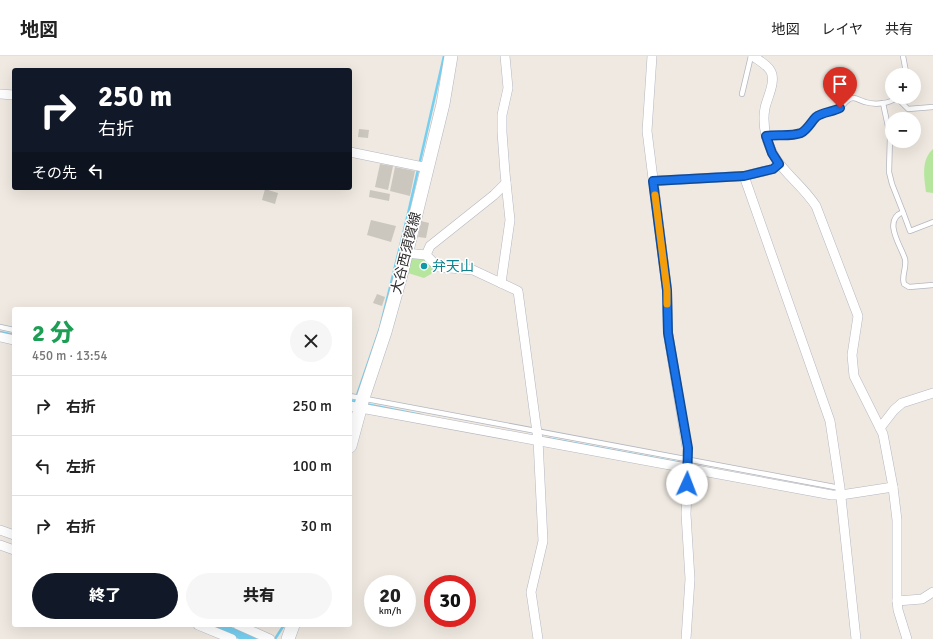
<!DOCTYPE html>
<html lang="ja">
<meta charset="utf-8">
<style>
body{margin:0;font-family:Signika,"Noto Sans JP",sans-serif;background:#f6f6f6;color:#222;height:100vh;display:flex;flex-direction:column;font-size:15px;white-space:nowrap}
*{box-sizing:border-box;margin:0}
p{font-size:13px;color:#767676}
.icon{flex:none;width:22px;height:22px;fill:none;stroke:currentColor;stroke-width:2;stroke-linecap:round;stroke-linejoin:round}
.map{position:relative;flex:1;overflow:hidden}
.details{position:absolute;left:12px;top:251px;width:340px;height:320px;display:flex;flex-direction:column;background:#fff;border-radius:4px;box-shadow:0 4px 16px #0002}
.details>*{flex:none}
.hud{position:absolute;left:12px;top:12px;width:340px;height:122px;border-radius:4px;box-shadow:0 4px 16px #0002;background:#111827;color:#fff;overflow:hidden}
.fabs{position:absolute;left:885px;top:12px;display:grid;gap:8px}
.fabs a{display:grid;place-items:center;width:36px;height:36px;border-radius:50%;background:#fff;box-shadow:0 4px 16px #0002;font-size:20px}
.speed{position:absolute;left:364px;top:519px;display:flex;gap:8px;font-size:20px;font-weight:700;text-align:center}
.speed>*{display:grid;place-content:center;width:52px;height:52px;border-radius:50%;background:#fff;box-shadow:0 4px 16px #0002;line-height:1}
.speed small{font-size:10px;font-weight:400}
.speed .limit{border:6px solid #d22;background:#fff;color:#111}
.pin{position:absolute;display:grid;place-items:center;width:34px;height:34px;color:#fff;margin:-41px -17px;border-radius:50% 50% 50% 0;rotate:-45deg;box-shadow:0 0 4px #0007}
.pin .icon{rotate:45deg}
.me{position:absolute;width:44px;margin:-22px;rotate:2deg;stroke-linejoin:round;filter:drop-shadow(0 0 3px #0008)}
.turn{display:flex;align-items:center;gap:14px;height:84px;padding:0 20px;font-size:18px}
.turn .icon{width:52px;height:52px;stroke-width:2.5}
.turn b{display:block;font-size:28px;line-height:34px}
.then{display:flex;align-items:center;height:38px;padding:0 20px;background:#0003;gap:8px;font-size:15px}
.round{display:grid;place-items:center;flex:none;width:42px;height:42px;border-radius:21px;background:#f6f6f6}
.overview{display:flex;align-items:center;justify-content:space-between;height:68px;padding:0 20px}
h1{font-size:24px;font-weight:800;line-height:30px;color:#1e9e55}
.action{display:flex;gap:8px;margin-top:auto;padding:8px 20px}
.action a{flex:1;height:46px;border-radius:24px;background:#111827;color:#fff;font-size:16px;font-weight:800;line-height:46px;text-align:center}
.action a+a{background:#f6f6f6;color:#222}
ul{padding:0;list-style:none}
li{display:flex;align-items:center;gap:12px;height:60px;padding:0 20px;border-top:1px solid #e0e0e0}
li div{flex:1}
li b{display:block;font-size:15px}
li em{font-style:normal}
header{display:flex;align-items:center;gap:24px;box-sizing:border-box;height:56px;padding:0 20px;background:#fff;border-bottom:1px solid #e0e0e0}
header strong{font-size:19px}
nav{display:flex;gap:22px;margin-inline-start:auto;font-size:14px}
.map>svg:first-child{display:block}
.green{fill:#b6e59e}
.water{fill:#75cff0}
.lines{fill:none;stroke-linecap:round;stroke-linejoin:round}
.stream{stroke:#75cff0;stroke-width:2.5}
.building{fill:#cbc7bf}
.service-casing{stroke:#b4b7c1;stroke-width:6}
.minor-casing{stroke:#b4b7c1;stroke-width:10}
.secondary-casing{stroke:#b4b7c1;stroke-width:14}
.service{stroke:#fff;stroke-width:4.5}
.minor{stroke:#fff;stroke-width:9}
.secondary{stroke:#fff;stroke-width:13}
.route-casing{stroke:#114b97;stroke-width:10}
.route{stroke:#1a73e8;stroke-width:7}
.slow{stroke:#f59e0b;stroke-width:7}
.culture-dot{fill:#0f9aa8;stroke:#fff;stroke-width:1.5}
.labels{text-anchor:middle;dominant-baseline:central;stroke-width:3;stroke-linejoin:round;paint-order:stroke}
.street-label{font-size:14px;fill:#2e2e2e;stroke:#fff}
.culture-label{font-size:14px;fill:#0d838f;stroke:#fff;text-anchor:start}
</style>
<header>
<strong>地図</strong>
<nav><a>地図</a><a>レイヤ</a><a>共有</a></nav>
</header>
<div class="map">
<svg width="933" height="583" viewBox="0 0 933 583">
<rect width="100%" height="100%" fill="#efe9e1"/>
<g class="green">
<path d="M 933,93 L 933,137 L 926,136 C 924,120 921,104 933,93 Z"/>
<path d="M 417,199 L 436,211 L 431,218 L 424,222 L 408,217 L 410,203 Z"/>
</g>
<path class="water" d="M 207,569 L 227,569 L 258,583 L 239,583 Z"/>
<g class="lines">
<g class="stream">
<path d="M 0,276 L 14,279"/>
<path d="M 350,345 L 356,346"/>
<path d="M 354,348 L 380,272 L 407,162 L 444,0"/>
<path d="M 365,348 L 421,359"/>
<path d="M 350,364 L 353,353"/>
<path d="M 546,382 L 686,408"/>
<path d="M 275,583 L 284,569"/>
</g>
</g>
<g class="building">
<path d="M 359,73 L 369,74 L 368,82 L 358,81 Z"/>
<path d="M 380,108 L 393,110 L 388,134 L 375,131 Z"/>
<path d="M 395,111 L 415,115 L 410,140 L 390,135 Z"/>
<path d="M 265,133 L 278,137 L 275,148 L 262,144 Z"/>
<path d="M 370,134 L 390,138 L 389,145 L 369,141 Z"/>
<path d="M 371,164 L 396,170 L 391,186 L 367,179 Z"/>
<path d="M 421,165 L 429,167 L 426,182 L 418,181 Z"/>
<path d="M 377,238 L 385,241 L 382,250 L 373,247 Z"/>
</g>
<g class="lines">
<defs>
<g id="service">
<path d="M 903,0 L 906,16 L 906,19"/>
<path d="M 742,38 L 751,0"/>
<path d="M 897,42 L 908,53 L 933,51"/>
<path d="M 883,47 L 890,80 L 889,116 L 892,128 L 903,156"/>
<path d="M 766,80 C 777,78 787,80 797,78 C 807,76 809,68 816,62 C 822,56 832,57 839,53 C 843,50 847,42 853,42 C 857,42 861,45 865,46 C 875,49 890,48 897,41"/>
<path d="M 933,166 L 910,175 L 903,156 C 882,164 901,190 905,203 C 907,212 901,220 904,228 L 909,231 L 933,229"/>
<path d="M 0,271 L 14,274"/>
<path d="M 350,340 L 840,432"/>
</g>
<g id="minor">
<path d="M 652,0 L 647,75 L 667,234 L 668,277 L 687,392 L 688,413 L 686,458 L 690,523 L 686,583"/>
<path d="M 753,0 C 758,4 766,8 770,14 C 777,24 767,42 765,52 C 763,62 764,71 766,80 C 774,112 799,124 816,150 L 858,260 L 852,299 L 854,320 L 883,378 L 893,431 L 897,464 L 897,545 L 898,554 L 907,583"/>
<path d="M 0,38 L 14,39"/>
<path d="M 350,96 L 428,112"/>
<path d="M 744,120 L 773,113 L 779,108"/>
<path d="M 653,125 L 744,120 L 830,365 L 840,432 L 856,583"/>
<path d="M 406,197 L 426,199 L 438,211 L 473,214 L 518,235 L 538,384 L 543,485 L 531,536 L 538,583"/>
<path d="M 426,199 L 430,190 L 494,139 L 506,127"/>
<path d="M 501,227 L 510,164 L 505,117 L 502,76 L 502,59 L 508,32 L 505,0"/>
<path d="M 0,281 L 14,284"/>
<path d="M 350,350 L 832,439 L 841,439 L 893,431"/>
<path d="M 880,372 L 894,354 L 902,347 L 933,337"/>
<path d="M 0,474 L 14,479"/>
<path d="M 0,489 L 14,494"/>
<path d="M 897,545 L 922,543 L 933,536"/>
<path d="M 198,569 L 232,583"/>
<path d="M 238,569 L 270,583"/>
</g>
<g id="secondary">
<path d="M 350,390 L 363,342 L 385,276 L 402,215 L 443,48 L 451,0"/>
<path d="M 288,583 L 293,569"/>
</g>
</defs>
<use href="#service" class="service-casing"/>
<use href="#minor" class="minor-casing"/>
<use href="#secondary" class="secondary-casing"/>
<use href="#service" class="service"/>
<use href="#minor" class="minor"/>
<use href="#secondary" class="secondary"/>
</g>
<g class="lines">
<defs>
<path id="route" d="M 687,428 L 688,392 L 668,277 L 667,234 L 653,125 L 744,120 L 773,113 L 779,108 L 772,97 L 766,80 C 777,78 790,81 801,77 C 808,73 811,66 816,61 C 822,56 833,56 840,52"/>
</defs>
<use href="#route" class="route-casing"/>
<use href="#route" class="route"/>
<path class="slow" d="M 655,139 L 667,234 L 667,248"/>
</g>
<circle class="culture-dot" cx="424" cy="210" r="4"/>
<g class="labels">
<g class="street-label">
<text transform="translate(406 197) rotate(-76)">大谷西須賀線</text>
</g>
<g class="culture-label">
<text x="432" y="210">弁天山</text>
</g>
</g>
</svg>
<div class="fabs">
<a>+</a>
<a>−</a>
</div>
<div class="speed"><div>20<small>km/h</small></div><div class="limit">30</div></div>
<div class="pin" style="left:840px;top:52px;background:#d93025"><svg class="icon" aria-label="arrive" viewBox="0 0 24 24"><path d="M6 21V4h12l-3 4 3 4H6"/></svg></div>
<svg class="me" style="left:687px;top:428px" viewBox="-20 -20 40 40"><circle r="19" fill="#fff"/><path d="M0-13L10 11 0 6-10 11z" fill="#1a73e8"/></svg>
<div class="hud">
<div class="turn"><svg class="icon" aria-label="right" viewBox="0 0 24 24"><path d="M7 20v-9h11M14 6l5 5-5 5"/></svg><div><b>250 m</b>右折</div></div>
<div class="then">その先<svg class="icon" aria-label="left" viewBox="0 0 24 24"><path d="M17 20v-9H6M10 6l-5 5 5 5"/></svg></div>
</div>
<section class="details">
<div class="overview"><div><h1>2 分</h1><p>450 m · 13:54</p></div><a class="round"><svg class="icon" aria-label="close" viewBox="0 0 24 24"><path d="M6 6l12 12M18 6L6 18"/></svg></a></div>
<ul>
<li><svg class="icon" aria-label="right" viewBox="0 0 24 24"><path d="M7 20v-9h11M14 6l5 5-5 5"/></svg><div><b>右折</b></div><em>250 m</em></li>
<li><svg class="icon" aria-label="left" viewBox="0 0 24 24"><path d="M17 20v-9H6M10 6l-5 5 5 5"/></svg><div><b>左折</b></div><em>100 m</em></li>
<li><svg class="icon" aria-label="right" viewBox="0 0 24 24"><path d="M7 20v-9h11M14 6l5 5-5 5"/></svg><div><b>右折</b></div><em>30 m</em></li>
</ul>
<div class="action"><a>終了</a><a>共有</a></div>
</section>
</div>
